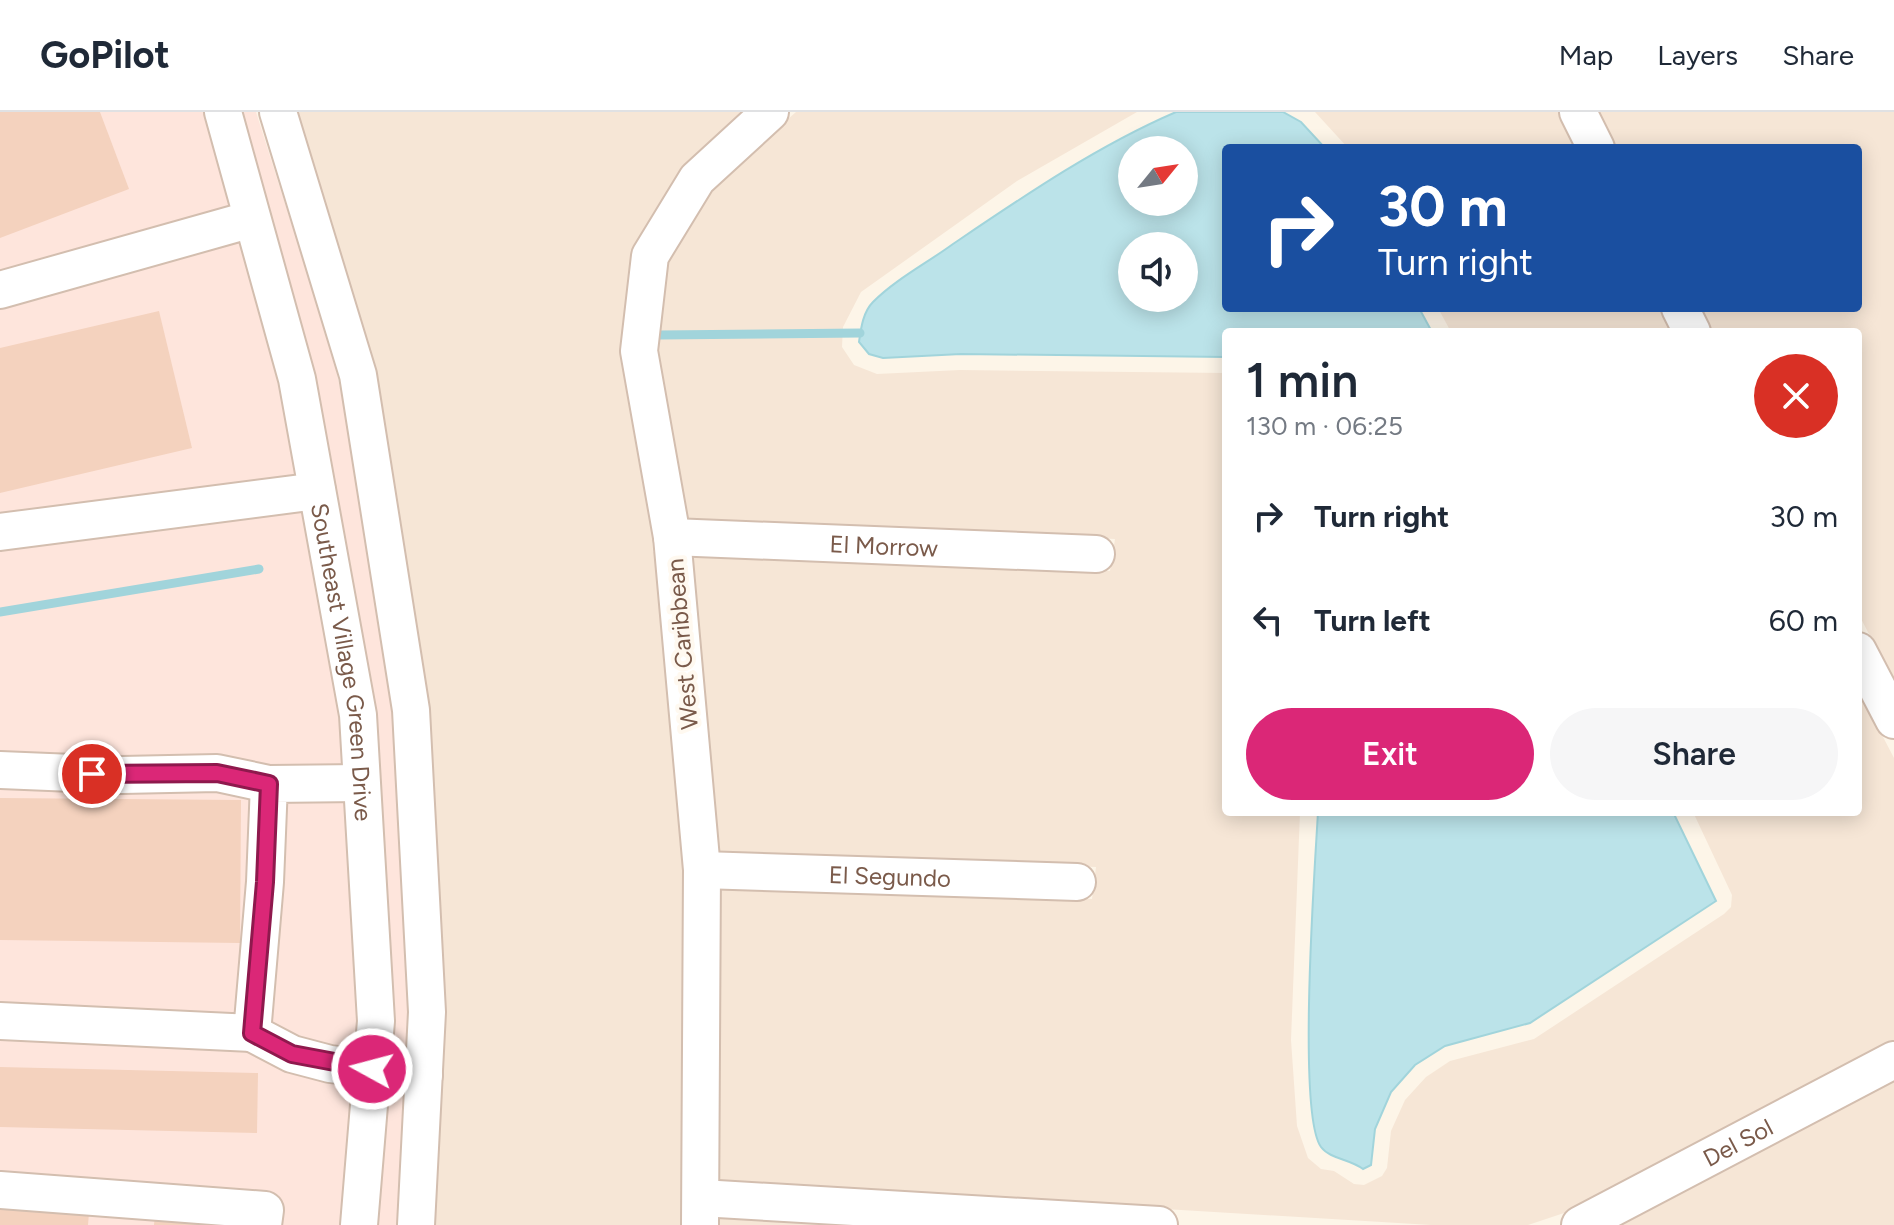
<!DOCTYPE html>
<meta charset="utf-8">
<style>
body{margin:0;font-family:Figtree,sans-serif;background:#f6f6f7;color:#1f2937;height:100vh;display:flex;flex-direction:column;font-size:30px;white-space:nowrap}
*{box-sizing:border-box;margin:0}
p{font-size:26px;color:#747a83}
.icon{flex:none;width:44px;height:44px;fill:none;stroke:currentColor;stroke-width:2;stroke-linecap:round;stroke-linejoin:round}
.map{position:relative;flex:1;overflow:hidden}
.side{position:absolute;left:1222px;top:216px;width:640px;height:488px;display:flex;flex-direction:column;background:#fff;border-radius:8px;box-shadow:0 4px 20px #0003}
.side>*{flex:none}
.top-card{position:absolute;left:1222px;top:32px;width:640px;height:168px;border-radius:8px;box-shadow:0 4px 20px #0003;background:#1a4fa0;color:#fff;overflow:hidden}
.needle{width:52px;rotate:60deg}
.tools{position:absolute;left:1118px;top:24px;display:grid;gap:16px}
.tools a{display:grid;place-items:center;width:80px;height:80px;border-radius:50%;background:#fff;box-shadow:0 4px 20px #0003;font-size:40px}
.pin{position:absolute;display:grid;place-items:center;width:68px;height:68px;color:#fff;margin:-34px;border:4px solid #fff;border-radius:50%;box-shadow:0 2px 8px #0007}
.me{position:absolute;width:88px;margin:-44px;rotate:277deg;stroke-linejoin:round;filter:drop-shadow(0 0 6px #0008)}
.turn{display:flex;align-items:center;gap:28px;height:168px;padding:0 24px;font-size:36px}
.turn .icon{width:104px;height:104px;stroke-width:2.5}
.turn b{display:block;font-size:56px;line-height:68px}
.round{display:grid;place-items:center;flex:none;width:84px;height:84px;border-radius:42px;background:#f6f6f7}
.overview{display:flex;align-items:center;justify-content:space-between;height:136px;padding:0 24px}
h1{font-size:48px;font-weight:600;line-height:60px}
.cta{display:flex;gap:16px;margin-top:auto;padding:16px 24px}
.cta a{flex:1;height:92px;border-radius:48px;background:#db2777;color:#fff;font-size:32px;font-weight:600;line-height:92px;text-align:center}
.cta a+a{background:#f6f6f7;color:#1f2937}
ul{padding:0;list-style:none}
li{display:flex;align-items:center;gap:24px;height:104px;padding:0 24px}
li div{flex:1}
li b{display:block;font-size:30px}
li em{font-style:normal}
header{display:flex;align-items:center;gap:48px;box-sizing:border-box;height:112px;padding:0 40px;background:#fff;border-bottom:2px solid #e0e1e3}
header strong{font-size:38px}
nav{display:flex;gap:44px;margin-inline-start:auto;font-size:28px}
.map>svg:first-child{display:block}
.residential{fill:#f6e6d6}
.commercial{fill:#fee5dc}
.water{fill:#bbe3e9;stroke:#a1d4db;stroke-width:2;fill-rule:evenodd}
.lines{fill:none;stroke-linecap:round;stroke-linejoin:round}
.stream{stroke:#a1d4db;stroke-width:9}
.building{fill:#f4d2be}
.minor-casing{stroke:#d3beaf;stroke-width:40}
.minor{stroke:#fff;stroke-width:36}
.route-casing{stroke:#8e194d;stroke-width:20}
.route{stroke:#db2777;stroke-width:14}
.labels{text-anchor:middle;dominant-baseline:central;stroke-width:8;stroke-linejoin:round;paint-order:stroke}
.street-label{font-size:24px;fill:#7a5a4a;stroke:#fff9f0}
</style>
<header>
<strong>GoPilot</strong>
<nav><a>Map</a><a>Layers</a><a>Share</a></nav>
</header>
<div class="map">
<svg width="1894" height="1113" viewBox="0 0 1894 1113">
<rect width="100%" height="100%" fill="#fdf5e8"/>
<g class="residential">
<path d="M 297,0 L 747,0 L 636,137 L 653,440 L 656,440 L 685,759 L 683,1113 L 433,1113 L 444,899 Z"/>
<path d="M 796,0 L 1137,0 L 1017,69 L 861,180 L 843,215 L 842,235 L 854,253 L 877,262 L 960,258 L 1226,261 L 1226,700 L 1300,700 L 1291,928 L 1297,1014 L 1308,1046 L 1321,1057 L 1334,1059 L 1354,1072 L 1364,1073 L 1382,1064 L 1387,1056 L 1391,1019 L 1405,988 L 1426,965 L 1450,949 L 1534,927 L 1724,802 L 1731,795 L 1732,783 L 1693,700 L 1858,700 L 1858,577 L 1894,646 L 1894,930 L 1585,1094 L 1528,1113 L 1431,1113 L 718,1070 L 720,775 L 1092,787 L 1096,755 L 718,742 L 691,442 L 1110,459 L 1115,427 L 687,409 L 656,237 L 667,148 L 710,76 Z"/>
<path d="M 1315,0 L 1558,0 L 1577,36 L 1348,36 Z"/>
<path d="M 1598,0 L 1894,0 L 1894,570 L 1858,501 L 1858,220 L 1712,220 L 1699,196 L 1858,196 L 1858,36 L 1616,36 Z"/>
<path d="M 1438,196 L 1660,196 L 1672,220 L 1451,220 Z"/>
<path d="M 1894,966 L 1894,1113 L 1616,1113 Z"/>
<path d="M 718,1103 L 882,1113 L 718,1113 Z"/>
</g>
<g class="commercial">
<path d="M 0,0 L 204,0 L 280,271 L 340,606 L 358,910 L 342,1113 L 0,1113 Z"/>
<path d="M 241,0 L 256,0 L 332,239 L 350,322 L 394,602 L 410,902 L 399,1113 L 376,1113 L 392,909 Z"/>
</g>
<g class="water">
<path d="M 1176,0 L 1283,0 L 1301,10 L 1325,36 L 1226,36 L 1226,196 L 1419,196 L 1432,220 L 1226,220 L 1226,245 L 961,242 L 883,246 L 869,242 L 859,230 C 861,216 863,200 873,190 C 896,167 927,151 953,132 C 1024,84 1097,34 1176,0 ZM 1132,38 L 1184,38 L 1184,90 L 1132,90 ZM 1132,134 L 1184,134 L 1184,186 L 1132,186 Z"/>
<path d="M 1318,700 L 1673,700 L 1716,789 L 1530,911 L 1445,934 L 1415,953 L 1391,980 L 1375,1017 L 1371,1053 L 1363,1057 C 1350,1047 1330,1047 1321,1035 C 1297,1002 1315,753 1318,700 Z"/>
</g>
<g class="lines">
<g class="stream">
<path d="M 659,223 L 860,221"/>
<path d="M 0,500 L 259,457"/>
</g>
</g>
<g class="building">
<path d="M 0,0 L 100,0 L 129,77 L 0,126 Z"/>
<path d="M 159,199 L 192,336 L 0,381 L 0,236 Z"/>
<path d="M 0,686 L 241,688 L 240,831 L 0,828 Z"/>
<path d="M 0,955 L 258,961 L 257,1021 L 0,1015 Z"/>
<path d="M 0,1091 L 89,1101 L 88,1113 L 0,1113 Z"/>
<path d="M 155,1102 L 223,1111 L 223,1113 L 154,1113 Z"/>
</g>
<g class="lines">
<defs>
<g id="minor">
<path id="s1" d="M 223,0 L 297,267 L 358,603 L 376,909 L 359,1113"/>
<path d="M 278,0 L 358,263 L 411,598 L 427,900 L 416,1113"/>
<path d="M 1578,0 L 1596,36"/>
<path d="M 0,178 L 252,107"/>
<path d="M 1680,196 L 1692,220"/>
<path d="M 0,420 L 317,379"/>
<path id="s2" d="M 672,425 L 1096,442"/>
<path d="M 1858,539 L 1894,608"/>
<path d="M 0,658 L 122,663 L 217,661 L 269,672"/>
<path id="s3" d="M 702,758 L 1077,770"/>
<path d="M 0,909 L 252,921 L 265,770 L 269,672 L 361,671"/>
<path d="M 252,921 L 292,942 L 330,952 L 424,963"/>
<path d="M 0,1078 L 265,1098 L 263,1113"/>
<path d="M 701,1086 L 1159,1113"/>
<path d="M 700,1113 L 702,758 L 672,425 L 639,239 L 650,144 L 697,67 L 770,0"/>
<path id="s4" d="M 1580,1113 L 1894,948"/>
</g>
</defs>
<use href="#minor" class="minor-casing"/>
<use href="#minor" class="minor"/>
</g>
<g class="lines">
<defs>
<path id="route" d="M 92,662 L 217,661 L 269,672 L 265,770 L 252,921 L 292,942 L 372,957"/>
</defs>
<use href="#route" class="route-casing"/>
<use href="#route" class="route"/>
</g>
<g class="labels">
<g class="street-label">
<text stroke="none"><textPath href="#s2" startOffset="212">El Morrow</textPath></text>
<text transform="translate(682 532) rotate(-95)">West Caribbean</text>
<text stroke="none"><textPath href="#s1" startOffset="564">Southeast Village Green Drive</textPath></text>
<text stroke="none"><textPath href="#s3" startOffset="188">El Segundo</textPath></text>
<text stroke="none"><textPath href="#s4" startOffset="178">Del Sol</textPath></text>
</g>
</g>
</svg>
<div class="tools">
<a><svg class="needle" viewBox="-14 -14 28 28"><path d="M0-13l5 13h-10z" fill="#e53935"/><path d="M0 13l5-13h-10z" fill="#747a83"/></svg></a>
<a><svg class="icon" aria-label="sound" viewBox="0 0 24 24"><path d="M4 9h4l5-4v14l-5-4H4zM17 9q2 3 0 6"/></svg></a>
</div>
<div class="pin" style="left:92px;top:662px;background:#d93025"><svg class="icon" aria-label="arrive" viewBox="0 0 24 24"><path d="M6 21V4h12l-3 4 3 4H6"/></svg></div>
<svg class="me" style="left:372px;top:957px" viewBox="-20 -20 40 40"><circle r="17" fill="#db2777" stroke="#fff" stroke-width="3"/><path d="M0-11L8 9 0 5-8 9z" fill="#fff"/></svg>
<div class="top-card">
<div class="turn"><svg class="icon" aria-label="right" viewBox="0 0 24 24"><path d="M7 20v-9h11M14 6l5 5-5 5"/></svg><div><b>30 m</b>Turn right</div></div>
</div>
<section class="side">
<div class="overview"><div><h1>1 min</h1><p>130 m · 06:25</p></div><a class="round" style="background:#d93025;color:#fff"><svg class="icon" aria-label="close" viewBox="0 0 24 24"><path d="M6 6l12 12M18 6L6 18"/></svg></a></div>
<ul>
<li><svg class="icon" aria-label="right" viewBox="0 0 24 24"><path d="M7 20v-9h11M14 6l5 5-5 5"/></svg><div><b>Turn right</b></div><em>30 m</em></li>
<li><svg class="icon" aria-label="left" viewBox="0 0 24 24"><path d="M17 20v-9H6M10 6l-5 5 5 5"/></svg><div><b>Turn left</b></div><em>60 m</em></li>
</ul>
<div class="cta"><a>Exit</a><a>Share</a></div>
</section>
</div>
